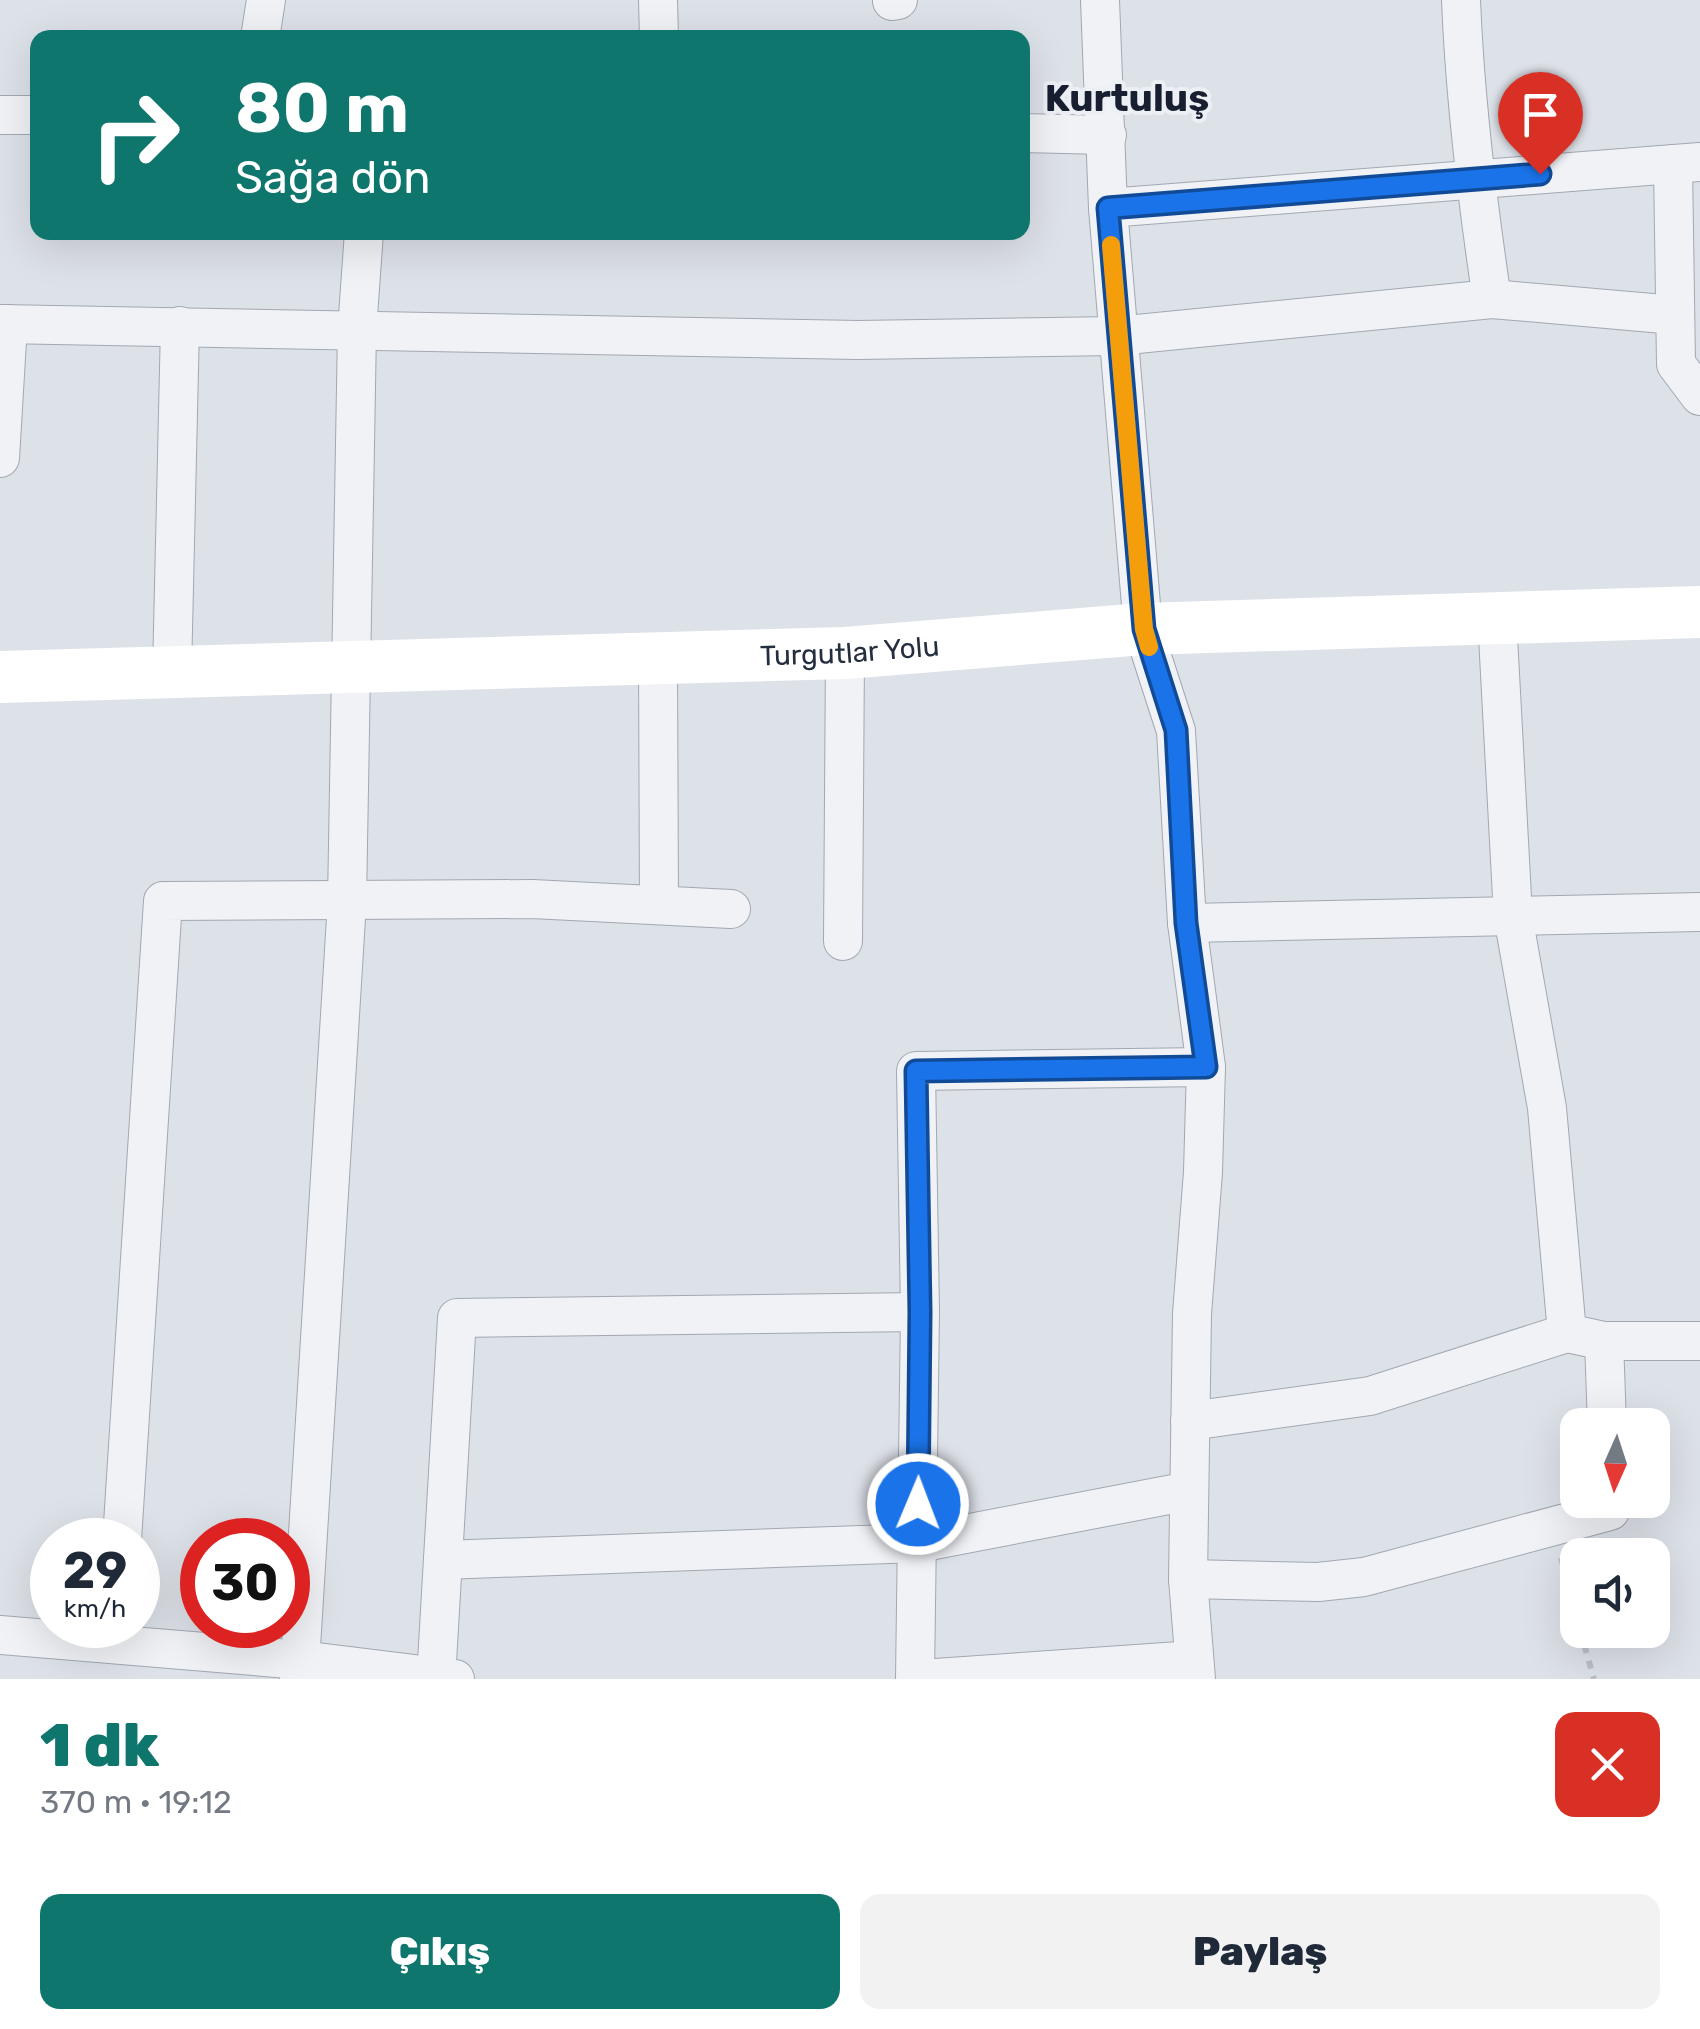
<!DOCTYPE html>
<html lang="tr">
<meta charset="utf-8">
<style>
body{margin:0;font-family:Rubik,sans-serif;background:#f2f2f3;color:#1f2937;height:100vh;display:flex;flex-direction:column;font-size:38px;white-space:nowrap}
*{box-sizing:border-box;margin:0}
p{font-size:32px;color:#747a83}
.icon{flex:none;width:55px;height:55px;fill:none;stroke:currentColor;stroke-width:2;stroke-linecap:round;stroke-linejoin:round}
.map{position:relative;height:1679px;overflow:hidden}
.sheet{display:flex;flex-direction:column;background:#fff;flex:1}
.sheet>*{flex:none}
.hud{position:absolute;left:30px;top:30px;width:1000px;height:210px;border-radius:20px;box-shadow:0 10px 40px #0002;background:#0f766e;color:#fff;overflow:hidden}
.needle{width:65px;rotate:183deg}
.buttons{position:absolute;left:1560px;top:1408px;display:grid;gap:20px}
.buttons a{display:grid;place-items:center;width:110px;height:110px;border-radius:20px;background:#fff;box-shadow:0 10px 40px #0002;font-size:50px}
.speed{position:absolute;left:30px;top:1518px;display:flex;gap:20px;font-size:50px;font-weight:700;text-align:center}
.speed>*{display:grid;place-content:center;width:130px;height:130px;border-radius:50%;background:#fff;box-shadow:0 10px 40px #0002;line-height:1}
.speed small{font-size:25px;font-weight:400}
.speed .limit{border:15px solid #d22;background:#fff;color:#111}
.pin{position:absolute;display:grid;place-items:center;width:85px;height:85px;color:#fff;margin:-102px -42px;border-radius:50% 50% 50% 0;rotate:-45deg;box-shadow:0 0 10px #0007}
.pin .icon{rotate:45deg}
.me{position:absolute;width:110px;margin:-55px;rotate:1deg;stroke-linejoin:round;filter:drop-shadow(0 0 8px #0008)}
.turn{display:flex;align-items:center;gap:35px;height:210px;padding:0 40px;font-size:45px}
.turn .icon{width:130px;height:130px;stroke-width:2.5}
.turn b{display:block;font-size:70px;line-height:85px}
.round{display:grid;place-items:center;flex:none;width:105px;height:105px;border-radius:20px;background:#f2f2f3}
.overview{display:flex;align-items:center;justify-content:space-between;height:170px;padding:0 40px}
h1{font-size:60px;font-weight:800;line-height:75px;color:#0f766e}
.button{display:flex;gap:20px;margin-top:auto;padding:20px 40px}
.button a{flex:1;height:115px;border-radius:20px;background:#0f766e;color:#fff;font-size:40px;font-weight:800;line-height:115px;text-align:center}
.button a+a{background:#f2f2f3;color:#1f2937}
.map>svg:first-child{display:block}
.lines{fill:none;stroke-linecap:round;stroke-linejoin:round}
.street-casing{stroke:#a2a8b2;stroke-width:40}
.path{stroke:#bbbfc6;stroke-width:6;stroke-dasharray:8 8;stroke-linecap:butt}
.street{stroke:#f0f2f6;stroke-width:38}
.secondary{stroke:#fff;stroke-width:52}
.route-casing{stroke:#114b97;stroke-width:25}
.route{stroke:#1a73e8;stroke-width:18}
.slow{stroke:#f59e0b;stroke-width:18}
.labels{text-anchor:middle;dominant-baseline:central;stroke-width:8;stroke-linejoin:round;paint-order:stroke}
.street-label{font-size:28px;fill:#252e3f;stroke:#ecf0f5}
.district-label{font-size:38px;font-weight:bold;fill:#181f30;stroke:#ecf0f5}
</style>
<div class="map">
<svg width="1700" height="1679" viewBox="0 0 1700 1679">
<rect width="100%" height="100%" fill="#dde1e8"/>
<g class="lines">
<defs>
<g id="street">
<path d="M 658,0 L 659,38"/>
<path d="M 1100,0 L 1108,208 L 1143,629 L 1176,731 L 1187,923 L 1206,1067 L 1203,1172 L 1192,1314 L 1188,1579 L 1196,1679"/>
<path d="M 1461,0 C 1465,101 1477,199 1492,299"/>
<path d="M 892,1 L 898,0"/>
<path d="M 260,38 L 266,0"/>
<path d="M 0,115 L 38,115"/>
<path d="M 1022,133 L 1107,135"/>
<path d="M 1673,164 L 1676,364 L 1700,396"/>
<path d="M 1108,208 L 1700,162"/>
<path d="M 0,324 L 858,340 L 1117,336 L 1492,299 L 1675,315"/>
<path d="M 0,458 L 8,324"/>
<path d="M 1497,618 L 1513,916 L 1547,1108 L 1567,1333 L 1604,1341 L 1700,1341"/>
<path d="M 658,659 L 659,905"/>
<path d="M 172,673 L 180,326"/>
<path d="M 1187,923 L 1700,912"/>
<path d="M 843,941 L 845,653"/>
<path d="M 1604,1341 L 1607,1425"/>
<path d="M 1190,1421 L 1370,1396 L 1567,1333"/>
<path d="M 122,1540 L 163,901 L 532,899 L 731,909"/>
<path d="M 443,1560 L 918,1543 L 1189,1491"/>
<path d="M 1188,1579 L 1318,1582 L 1364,1577 L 1610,1511 L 1610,1500"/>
<path d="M 0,1635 L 301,1660 L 455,1679"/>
<path d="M 299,1679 L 347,902 L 357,330 L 364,232"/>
<path d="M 436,1679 L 457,1318 L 920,1312"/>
<path d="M 915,1679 L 920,1312 L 916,1071 L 1206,1067"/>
<path d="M 921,1679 L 1194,1660"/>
</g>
</defs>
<use href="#street" class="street-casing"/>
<g class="path">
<path d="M 1561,1558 L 1578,1620"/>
<path d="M 1580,1630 L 1594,1679"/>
</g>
<use href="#street" class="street"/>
<path class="secondary" id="s1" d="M 0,677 L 845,653 L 1143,629 L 1700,612"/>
</g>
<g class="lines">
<defs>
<path id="route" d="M 918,1504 L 920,1312 L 916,1071 L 1206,1067 L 1186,923 L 1176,730 L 1144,629 L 1108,208 L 1540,174"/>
</defs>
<use href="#route" class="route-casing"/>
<use href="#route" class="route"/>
<path class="slow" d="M 1111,245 L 1144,629 L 1149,647"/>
</g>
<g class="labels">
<g class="street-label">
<text stroke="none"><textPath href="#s1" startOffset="850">Turgutlar Yolu</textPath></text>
</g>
<g class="district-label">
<text x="1127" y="98">Kurtuluş</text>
</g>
</g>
</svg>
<div class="buttons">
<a><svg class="needle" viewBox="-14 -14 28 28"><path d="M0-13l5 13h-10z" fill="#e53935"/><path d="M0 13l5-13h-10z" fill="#747a83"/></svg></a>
<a><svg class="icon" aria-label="sound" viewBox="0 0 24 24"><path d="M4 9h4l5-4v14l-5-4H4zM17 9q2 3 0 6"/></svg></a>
</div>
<div class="speed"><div>29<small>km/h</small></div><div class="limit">30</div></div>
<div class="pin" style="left:1540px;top:174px;background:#d93025"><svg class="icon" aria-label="arrive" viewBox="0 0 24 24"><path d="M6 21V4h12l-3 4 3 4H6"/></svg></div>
<svg class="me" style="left:918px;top:1504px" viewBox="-20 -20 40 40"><circle r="17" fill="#1a73e8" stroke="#fff" stroke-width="3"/><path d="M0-11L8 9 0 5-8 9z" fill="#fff"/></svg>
<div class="hud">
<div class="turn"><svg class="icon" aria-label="right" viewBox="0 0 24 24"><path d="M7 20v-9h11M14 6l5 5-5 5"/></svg><div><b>80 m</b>Sağa dön</div></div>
</div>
</div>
<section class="sheet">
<div class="overview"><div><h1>1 dk</h1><p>370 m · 19:12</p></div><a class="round" style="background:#d93025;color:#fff"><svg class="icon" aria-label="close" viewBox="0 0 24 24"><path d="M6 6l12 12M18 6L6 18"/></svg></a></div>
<div class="button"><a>Çıkış</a><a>Paylaş</a></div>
</section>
